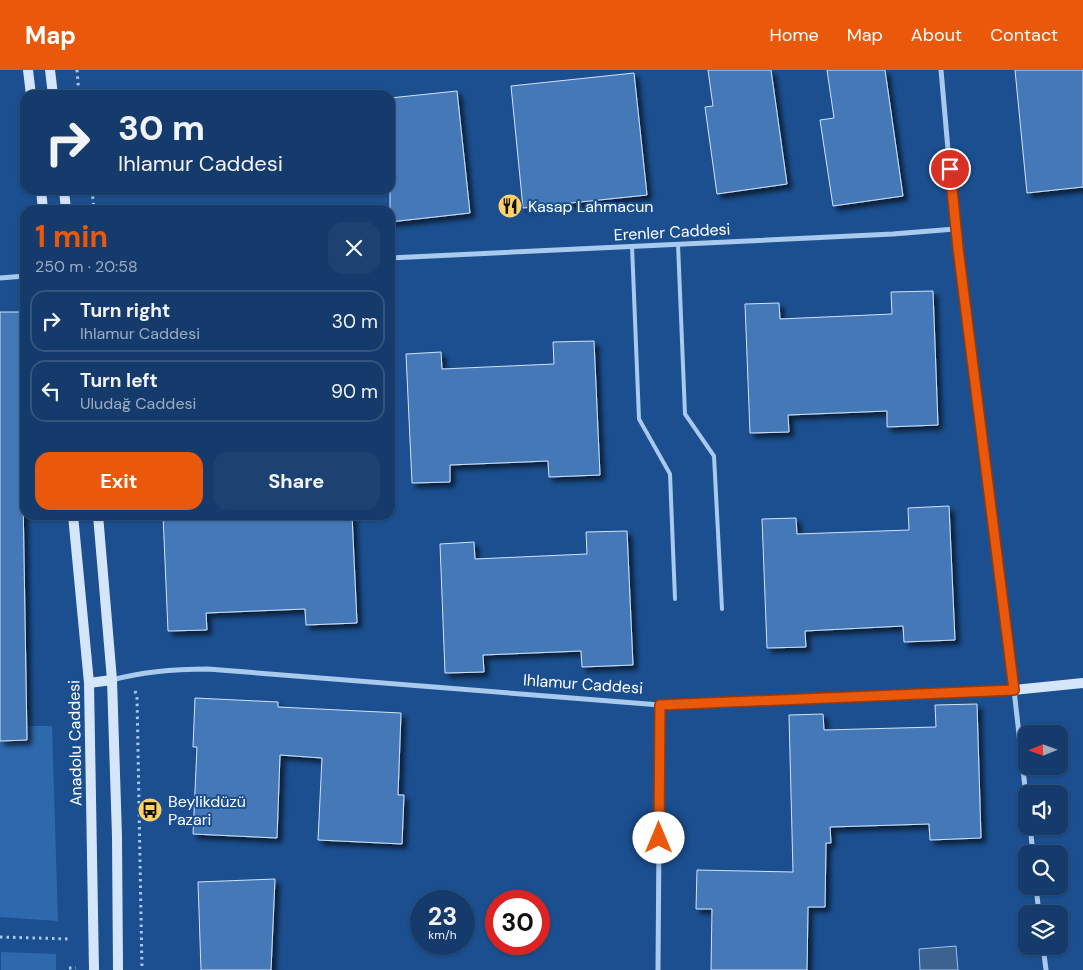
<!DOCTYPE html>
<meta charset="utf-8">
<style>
body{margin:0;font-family:"DM Sans",sans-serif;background:#1d4271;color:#f1f3f6;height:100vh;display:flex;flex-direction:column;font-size:19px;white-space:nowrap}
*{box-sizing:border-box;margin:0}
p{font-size:16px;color:#9dadc1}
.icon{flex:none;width:28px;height:28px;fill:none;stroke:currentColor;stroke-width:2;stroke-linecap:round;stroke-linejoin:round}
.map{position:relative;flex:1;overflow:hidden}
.side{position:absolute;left:20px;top:135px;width:375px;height:315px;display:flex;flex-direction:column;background:#143b6b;border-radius:15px;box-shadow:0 1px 4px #0004,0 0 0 1px #33557e}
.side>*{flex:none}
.guide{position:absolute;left:20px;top:20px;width:375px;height:105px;border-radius:15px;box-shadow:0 1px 4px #0004,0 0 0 1px #33557e;background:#143b6b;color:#f1f3f6;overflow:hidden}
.needle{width:32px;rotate:269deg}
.tools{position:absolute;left:1018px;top:655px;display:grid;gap:10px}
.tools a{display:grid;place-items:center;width:50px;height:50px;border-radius:10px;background:#143b6b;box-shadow:0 1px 4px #0004,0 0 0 1px #33557e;font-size:25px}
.speed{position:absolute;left:410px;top:820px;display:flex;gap:10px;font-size:25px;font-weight:700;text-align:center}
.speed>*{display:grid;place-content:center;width:65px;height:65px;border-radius:50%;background:#143b6b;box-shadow:0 1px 4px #0004,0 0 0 1px #33557e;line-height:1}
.speed small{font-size:12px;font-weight:400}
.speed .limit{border:8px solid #d22;background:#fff;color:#111}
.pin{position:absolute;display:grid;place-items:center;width:42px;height:42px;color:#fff;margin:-21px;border:2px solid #fff;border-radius:50%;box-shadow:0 1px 5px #0007}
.me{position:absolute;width:55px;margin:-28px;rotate:0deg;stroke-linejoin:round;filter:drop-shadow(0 0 4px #0008)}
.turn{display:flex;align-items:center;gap:18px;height:105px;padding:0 15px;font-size:22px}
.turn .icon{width:65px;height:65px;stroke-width:2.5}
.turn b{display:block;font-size:35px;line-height:42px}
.round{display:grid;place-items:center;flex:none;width:52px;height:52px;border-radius:15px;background:#1d4271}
.head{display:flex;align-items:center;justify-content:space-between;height:85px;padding:0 15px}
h1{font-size:30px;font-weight:700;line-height:38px;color:#ea580c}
.action{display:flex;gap:10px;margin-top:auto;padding:10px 15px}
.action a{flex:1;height:58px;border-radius:15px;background:#ea580c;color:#fff;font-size:20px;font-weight:700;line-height:58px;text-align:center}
.action a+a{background:#1d4271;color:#f1f3f6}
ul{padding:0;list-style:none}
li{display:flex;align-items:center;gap:15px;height:62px;margin:0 10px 8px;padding:0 5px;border:2px solid #33557e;border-radius:15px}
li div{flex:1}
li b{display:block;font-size:19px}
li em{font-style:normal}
header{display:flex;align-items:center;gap:30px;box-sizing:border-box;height:70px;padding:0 25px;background:#ea580c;color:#fff}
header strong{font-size:24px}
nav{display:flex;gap:28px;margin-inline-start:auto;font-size:18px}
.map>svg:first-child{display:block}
.green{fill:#2e69ad}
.water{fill:#3c6290;stroke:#9cc4f0}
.building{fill:#4478b7;stroke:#cfe3fa;filter:url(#shadow)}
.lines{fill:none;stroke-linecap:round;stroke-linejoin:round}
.path{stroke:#a9c9ee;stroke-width:3;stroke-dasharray:2.5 4;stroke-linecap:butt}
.lane{stroke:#a9c9ee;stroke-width:4}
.street{stroke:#a9c9ee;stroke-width:5}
.secondary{stroke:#d6e6fa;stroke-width:10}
.route-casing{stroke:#983908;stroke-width:12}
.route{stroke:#ea580c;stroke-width:9}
.labels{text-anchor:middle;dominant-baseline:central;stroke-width:4;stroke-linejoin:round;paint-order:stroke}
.poi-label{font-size:16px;fill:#fff;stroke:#1b4f8f;text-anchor:start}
.street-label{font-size:16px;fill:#fff;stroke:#1b4f8f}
</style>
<header>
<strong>Map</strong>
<nav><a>Home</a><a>Map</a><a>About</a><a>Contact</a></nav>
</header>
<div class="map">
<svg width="1083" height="900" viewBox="0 0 1083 900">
<defs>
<filter id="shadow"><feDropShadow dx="4.5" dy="4.5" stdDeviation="2.5" flood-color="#0009"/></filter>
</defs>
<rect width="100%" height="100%" fill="#1b4f8f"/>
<g class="green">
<path d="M 27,656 L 52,656 L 58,851 L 0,847 L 0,671 L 27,670 Z"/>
<path d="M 1,882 L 56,884 L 56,900 L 1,900 Z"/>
</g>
<path class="water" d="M 956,876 L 958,900 L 920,900 L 919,879 Z"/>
<g class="building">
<path d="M 708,0 L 771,0 L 787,114 L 717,124 L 705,37 L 713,36 Z"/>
<path d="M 827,0 L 885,0 L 903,126 L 833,136 L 820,50 L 834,48 Z"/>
<path d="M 1015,0 L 1083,0 L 1083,117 L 1027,123 Z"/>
<path d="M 634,3 L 647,125 L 523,138 L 511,16 Z"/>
<path d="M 457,21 L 470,143 L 390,152 L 390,28 Z"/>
<path d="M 933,221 L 938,355 L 887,357 L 887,341 L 788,345 L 789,362 L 750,363 L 745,234 L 779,233 L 780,249 L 892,244 L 891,222 Z"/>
<path d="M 0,242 L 20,242 L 27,670 L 0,671 Z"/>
<path d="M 594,271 L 600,405 L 549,407 L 548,391 L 450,395 L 450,412 L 412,413 L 406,284 L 441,282 L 442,299 L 554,294 L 553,272 Z"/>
<path d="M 949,436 L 955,570 L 904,572 L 903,556 L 805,561 L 806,577 L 767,578 L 762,449 L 796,448 L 797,464 L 909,460 L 908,438 Z"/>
<path d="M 163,445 L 198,445 L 198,447 L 251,445 L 352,445 L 357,553 L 306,555 L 305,539 L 206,543 L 207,560 L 168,561 Z"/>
<path d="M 627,461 L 633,595 L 582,597 L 581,581 L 483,585 L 484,602 L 445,603 L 440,474 L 474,472 L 475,489 L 587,484 L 586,462 Z"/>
<path d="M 195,628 L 278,632 L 278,637 L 401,643 L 398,725 L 404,725 L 402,774 L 318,770 L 322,688 L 280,685 L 277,768 L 193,764 L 197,677 L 193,677 Z"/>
<path d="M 977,634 L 981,768 L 930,770 L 929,754 L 830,757 L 831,773 L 826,773 L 825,837 L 808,837 L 807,900 L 711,900 L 712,839 L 696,839 L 697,800 L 793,802 L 789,645 L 823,644 L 824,660 L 936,657 L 935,635 Z"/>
<path d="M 275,809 L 271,900 L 201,900 L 198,812 Z"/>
</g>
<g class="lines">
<g class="path">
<path d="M 77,0 L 79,25"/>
<path d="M 92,120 L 94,140"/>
<path d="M 135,621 L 137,626 L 142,900"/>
<path d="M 0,867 L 70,869"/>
<path d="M 69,898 L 76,898"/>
</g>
<g class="lane">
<path d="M 678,174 L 685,344 L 714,386 L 722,539"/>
<path d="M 632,176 L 639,349 L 670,404 L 675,529"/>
</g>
<g class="street">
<path d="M 941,0 L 955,159 L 1014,620 L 1026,726"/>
<path d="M 390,188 L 893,164 L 955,159"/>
<path d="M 0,208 L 25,206"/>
<path d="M 112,610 C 145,601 175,599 208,599 L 660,635 L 1014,620"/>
<path d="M 1030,756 L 1033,784"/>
<path d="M 1036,816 L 1039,844"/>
<path d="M 1043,876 L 1046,900"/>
<path d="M 658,900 L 660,635"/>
</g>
<g class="secondary">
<path d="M 28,0 L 31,25"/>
<path d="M 50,0 L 53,25"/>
<path d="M 41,120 L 43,140"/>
<path d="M 64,120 L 66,140"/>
<path d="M 73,445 L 89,613 L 94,900"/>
<path d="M 98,445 L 112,610 L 117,766 L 118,900"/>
<path d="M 89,613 L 112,610"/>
<path d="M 1014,620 L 1083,613"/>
</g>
</g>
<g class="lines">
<defs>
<path id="route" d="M 659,768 L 660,635 L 1014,620 L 958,178 L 950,99"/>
</defs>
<use href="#route" class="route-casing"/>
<use href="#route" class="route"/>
</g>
<defs>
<symbol id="restaurant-disc" viewBox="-11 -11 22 22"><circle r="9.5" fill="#ffd166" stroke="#1b4f8f"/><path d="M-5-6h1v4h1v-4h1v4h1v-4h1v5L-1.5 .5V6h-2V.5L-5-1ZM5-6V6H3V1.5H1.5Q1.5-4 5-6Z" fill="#111"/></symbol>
<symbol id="bus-disc" viewBox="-11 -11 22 22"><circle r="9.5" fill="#ffd166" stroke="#1b4f8f"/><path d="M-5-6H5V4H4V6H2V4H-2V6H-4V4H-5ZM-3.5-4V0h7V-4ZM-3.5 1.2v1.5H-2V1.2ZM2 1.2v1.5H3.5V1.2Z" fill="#111"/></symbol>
</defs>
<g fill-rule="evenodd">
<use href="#restaurant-disc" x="496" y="122" width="28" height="28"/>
<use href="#bus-disc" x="136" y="726" width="28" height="28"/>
</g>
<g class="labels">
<g class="poi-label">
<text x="528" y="136">Kasap Lahmacun</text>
<text x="168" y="731">Beylikdüzü<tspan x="168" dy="18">Pazari</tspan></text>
</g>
<g class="street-label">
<text transform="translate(672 162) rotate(-3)">Erenler Caddesi</text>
<text transform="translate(583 614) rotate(4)">Ihlamur Caddesi</text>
<text transform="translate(75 673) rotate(-91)">Anadolu Caddesi</text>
</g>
</g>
</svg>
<div class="tools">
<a><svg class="needle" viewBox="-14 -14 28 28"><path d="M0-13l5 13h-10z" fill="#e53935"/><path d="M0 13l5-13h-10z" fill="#9dadc1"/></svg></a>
<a><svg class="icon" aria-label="sound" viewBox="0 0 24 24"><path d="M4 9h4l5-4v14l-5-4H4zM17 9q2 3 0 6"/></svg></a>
<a><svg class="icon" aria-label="search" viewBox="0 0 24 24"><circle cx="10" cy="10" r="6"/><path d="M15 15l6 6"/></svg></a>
<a><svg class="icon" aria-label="layers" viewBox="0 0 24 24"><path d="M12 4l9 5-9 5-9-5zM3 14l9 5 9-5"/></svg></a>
</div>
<div class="speed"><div>23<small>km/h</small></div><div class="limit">30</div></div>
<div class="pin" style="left:950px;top:99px;background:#d93025"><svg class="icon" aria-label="arrive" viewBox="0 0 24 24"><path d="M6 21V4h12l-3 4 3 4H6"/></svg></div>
<svg class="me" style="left:659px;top:768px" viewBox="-20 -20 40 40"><circle r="19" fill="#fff"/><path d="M0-13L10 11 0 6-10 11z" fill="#ea580c"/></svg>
<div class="guide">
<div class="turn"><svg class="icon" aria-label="right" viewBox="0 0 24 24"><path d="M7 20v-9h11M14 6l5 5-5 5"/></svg><div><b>30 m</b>Ihlamur Caddesi</div></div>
</div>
<section class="side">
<div class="head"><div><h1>1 min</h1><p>250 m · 20:58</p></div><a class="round"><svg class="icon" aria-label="close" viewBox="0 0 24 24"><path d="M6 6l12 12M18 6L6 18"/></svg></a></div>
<ul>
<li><svg class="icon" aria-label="right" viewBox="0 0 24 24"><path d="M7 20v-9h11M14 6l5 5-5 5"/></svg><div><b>Turn right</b><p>Ihlamur Caddesi</p></div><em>30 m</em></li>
<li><svg class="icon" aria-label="left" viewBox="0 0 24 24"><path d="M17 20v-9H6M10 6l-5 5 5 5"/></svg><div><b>Turn left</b><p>Uludağ Caddesi</p></div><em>90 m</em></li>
</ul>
<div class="action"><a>Exit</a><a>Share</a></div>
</section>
</div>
